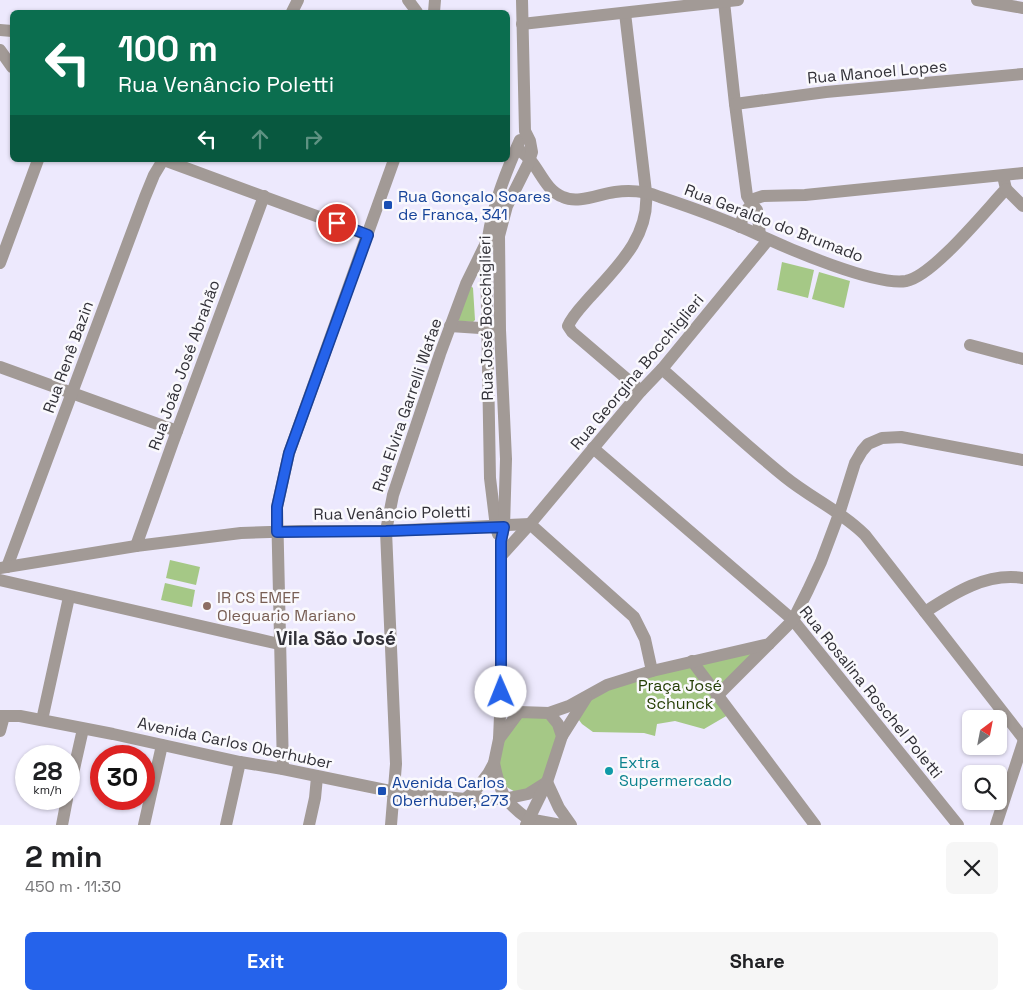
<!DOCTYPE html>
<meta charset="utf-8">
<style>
body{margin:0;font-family:"Space Grotesk",sans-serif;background:#f6f6f6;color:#202124;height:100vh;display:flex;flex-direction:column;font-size:19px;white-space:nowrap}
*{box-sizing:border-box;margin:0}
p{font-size:16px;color:#757577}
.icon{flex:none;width:28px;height:28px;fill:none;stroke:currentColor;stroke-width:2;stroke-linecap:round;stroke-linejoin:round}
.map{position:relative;height:825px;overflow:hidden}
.sheet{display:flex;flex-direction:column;background:#fff;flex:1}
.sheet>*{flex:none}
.guide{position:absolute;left:10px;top:10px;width:500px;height:152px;border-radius:8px;box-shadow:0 1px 4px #0004;background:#0b6e4f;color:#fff;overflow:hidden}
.needle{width:32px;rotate:32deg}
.controls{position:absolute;left:962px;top:710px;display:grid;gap:10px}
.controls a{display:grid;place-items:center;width:45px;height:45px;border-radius:8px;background:#fff;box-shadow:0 1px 4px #0004;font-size:25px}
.speed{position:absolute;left:15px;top:745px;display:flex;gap:10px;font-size:25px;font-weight:700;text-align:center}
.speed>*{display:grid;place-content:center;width:65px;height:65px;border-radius:50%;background:#fff;box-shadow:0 1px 4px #0004;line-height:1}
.speed small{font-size:12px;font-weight:400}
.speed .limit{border:8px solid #d22;background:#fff;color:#111}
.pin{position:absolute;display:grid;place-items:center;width:42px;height:42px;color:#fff;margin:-21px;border:2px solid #fff;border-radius:50%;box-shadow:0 1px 5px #0007}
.me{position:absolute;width:55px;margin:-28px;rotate:359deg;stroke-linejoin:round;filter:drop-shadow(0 0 4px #0008)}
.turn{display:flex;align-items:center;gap:18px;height:105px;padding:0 25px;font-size:22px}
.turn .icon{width:65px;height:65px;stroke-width:2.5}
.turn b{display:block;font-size:35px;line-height:42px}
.lanes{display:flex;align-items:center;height:48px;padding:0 25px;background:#0003;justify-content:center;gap:25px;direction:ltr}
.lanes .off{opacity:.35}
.round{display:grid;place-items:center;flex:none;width:52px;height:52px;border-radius:8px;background:#f6f6f6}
.overview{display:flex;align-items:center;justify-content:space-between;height:85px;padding:0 25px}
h1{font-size:30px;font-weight:700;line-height:38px}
.action{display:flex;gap:10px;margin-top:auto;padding:10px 25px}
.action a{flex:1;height:58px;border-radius:8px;background:#2563eb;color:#fff;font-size:20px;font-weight:700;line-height:58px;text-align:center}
.action a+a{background:#f6f6f6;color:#202124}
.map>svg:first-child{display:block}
.green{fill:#a5c886}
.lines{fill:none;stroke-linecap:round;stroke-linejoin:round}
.minor{stroke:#a29a96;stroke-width:12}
.tertiary{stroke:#a29a96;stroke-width:12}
.route-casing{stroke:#184099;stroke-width:12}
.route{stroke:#2563eb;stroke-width:9}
.transit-dot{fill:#1a4fb4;stroke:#faf9fd;stroke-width:2}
.education-dot{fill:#8d6e63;stroke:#faf9fd;stroke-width:2}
.culture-dot{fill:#0f9aa8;stroke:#faf9fd;stroke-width:2}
.labels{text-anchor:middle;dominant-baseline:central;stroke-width:5;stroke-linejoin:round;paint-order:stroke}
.street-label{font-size:16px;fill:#323138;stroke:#faf9fd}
.transit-label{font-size:16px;fill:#164399;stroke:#faf9fd;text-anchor:start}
.education-label{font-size:16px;fill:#785e54;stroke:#faf9fd;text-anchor:start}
.park-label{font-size:16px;fill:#263f06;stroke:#faf9fd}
.culture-label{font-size:16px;fill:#0d838f;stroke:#faf9fd;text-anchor:start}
.quarter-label{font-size:19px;font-weight:bold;fill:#323138;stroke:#faf9fd}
</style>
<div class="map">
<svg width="1023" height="825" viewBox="0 0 1023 825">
<rect width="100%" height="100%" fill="#ede9fd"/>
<g class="green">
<path d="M 782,262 L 814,270 L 808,298 L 777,290 Z"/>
<path d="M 819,272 L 850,281 L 844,308 L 812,299 Z"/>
<path d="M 471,286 L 473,288 L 475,320 L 473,322 L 459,321 L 458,319 Z"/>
<path d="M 170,560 L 200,567 L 196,585 L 166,578 Z"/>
<path d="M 165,583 L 195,590 L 192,607 L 161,600 Z"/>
<path d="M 765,646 L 720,699 L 695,662 Z"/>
<path d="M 692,664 L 728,715 L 704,729 L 675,721 L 657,724 L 655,736 L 644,733 L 593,732 L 582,724 L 576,716 L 594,693 Z"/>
<path d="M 522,713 L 547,716 L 559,729 L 546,780 L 517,793 L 505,786 L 498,770 L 500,742 Z"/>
</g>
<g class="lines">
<g class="minor">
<path d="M 408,0 L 417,12"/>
<path d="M 977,0 L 1023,8"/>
<path d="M 724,2 L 735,104 L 747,196 L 752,204 L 744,213 L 740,227"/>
<path d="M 292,12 L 298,0"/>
<path d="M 434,12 L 435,0"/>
<path d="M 625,13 L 646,192 C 650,237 617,267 589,298 C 582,306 572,316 568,326 L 572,332 L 641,391"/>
<path d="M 522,24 L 738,0"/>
<path d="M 0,30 L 12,31"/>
<path d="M 0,50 L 12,67"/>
<path d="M 735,104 L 826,92 L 1023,74"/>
<path d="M 517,148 C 522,152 527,156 531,161 C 541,173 547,191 563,197 C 578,204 599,194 615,192 C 630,190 645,191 660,197 C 693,208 727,220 759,235 C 789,249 875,286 906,281 C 933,276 986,210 1006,189 L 1003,176"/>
<path d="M 164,160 L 368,235"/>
<path d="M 1006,189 L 1023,206"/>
<path d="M 751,200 L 763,196 L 805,195 L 1023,173"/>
<path d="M 752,204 L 757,210 L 760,235"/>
<path d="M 0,263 L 38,160"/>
<path d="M 450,326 L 495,329"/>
<path d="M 970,345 L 1023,359"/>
<path d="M 0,367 L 177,431"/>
<path d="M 662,369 C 703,405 743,443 785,477 C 811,498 842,512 865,535 L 1023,738"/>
<path d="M 593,448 L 793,620 L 958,825"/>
<path d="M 498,534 L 496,527 L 490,478 L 486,254 C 489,215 504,176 520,140"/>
<path d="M 136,546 L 173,442 L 264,196"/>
<path d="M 501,556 L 530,524 L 641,391 L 662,369 L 768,240"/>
<path d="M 7,567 L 145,197 L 154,175 L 163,160"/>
<path d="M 0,568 L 136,546 L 241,533 L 301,531 L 386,531 L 530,524 L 634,617 L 645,639 L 652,671"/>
<path d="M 0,580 L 279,644"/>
<path d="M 925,612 C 954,593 987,572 1023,578"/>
<path d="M 692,661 L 815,825"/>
<path d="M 501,692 L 511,705 L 519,712"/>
<path d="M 717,696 L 769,644"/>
<path d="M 549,713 L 569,706 L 607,685 L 652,671 L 769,644 L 793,620 L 808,590 L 821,562 L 839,514 L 855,463 L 862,451 L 868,444 L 882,438 L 901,437 L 1023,460"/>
<path d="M 42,720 L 69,597"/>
<path d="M 0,731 L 4,716"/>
<path d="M 562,736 L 586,698"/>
<path d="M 499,739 L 501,692 L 501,541 L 504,527 L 506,459 L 500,330 L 499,236 L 507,206 L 528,164 L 532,152 L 530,141 L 525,131 L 522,0"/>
<path d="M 283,769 L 277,507 L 289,453 L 394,160"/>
<path d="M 547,782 L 559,808 L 571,825"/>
<path d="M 69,791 L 83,729"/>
<path d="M 528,819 L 561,825"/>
<path d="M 62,825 L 67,799"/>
<path d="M 144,825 L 162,745"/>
<path d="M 226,825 L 240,762"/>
<path d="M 309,825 L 315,798 L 317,777"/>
<path d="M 391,825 L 396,764 L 386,531 L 393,495 L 440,354 L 466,284 L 487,241"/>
<path d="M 996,825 L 1023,743"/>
</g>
<g class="tertiary">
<path d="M 0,716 L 20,716 L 113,734 L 240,762 L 283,769 L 395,792 L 465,799 L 504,799 L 528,794 L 547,782"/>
<path d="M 494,763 C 500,792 503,801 528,819"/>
<path d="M 465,799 L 475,791 L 488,774 L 494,763 L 499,739 L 519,712 L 549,713 L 558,724 L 562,736 L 547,782 L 526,825"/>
</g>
</g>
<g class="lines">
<defs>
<path id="route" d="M 337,223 L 368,235 L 289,453 L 277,507 L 277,532 L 386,531 L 504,527 L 501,541 L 501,692"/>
</defs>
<use href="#route" class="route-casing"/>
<use href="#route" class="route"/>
</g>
<g class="transit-dot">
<rect x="383" y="200" width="10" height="10" rx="2.5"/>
<rect x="377" y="786" width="10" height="10" rx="2.5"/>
</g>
<circle class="education-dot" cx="207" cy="606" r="5"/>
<circle class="culture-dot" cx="609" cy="771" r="5"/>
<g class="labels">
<g class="street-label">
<text transform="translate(877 72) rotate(-5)">Rua Manoel Lopes</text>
<text transform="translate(774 223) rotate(21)">Rua Geraldo do Brumado</text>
<text transform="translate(486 318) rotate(-91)">Rua José Bocchiglieri</text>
<text transform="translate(68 357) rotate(-70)">Rua Renê Bazin</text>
<text transform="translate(184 365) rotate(-70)">Rua João José Abrahão</text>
<text transform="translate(637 372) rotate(-50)">Rua Georgina Bocchiglieri</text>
<text transform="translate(407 405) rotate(-71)">Rua Elvira Garrelli Wafae</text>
<text transform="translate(392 513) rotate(-1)">Rua Venâncio Poletti</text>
<text transform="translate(871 692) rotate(51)">Rua Rosalina Roschel Poletti</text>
<text transform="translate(235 743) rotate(12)">Avenida Carlos Oberhuber</text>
</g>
<g class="transit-label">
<text x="398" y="196">Rua Gonçalo Soares<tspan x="398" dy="18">de Franca, 341</tspan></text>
<text x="392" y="782">Avenida Carlos<tspan x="392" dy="18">Oberhuber, 273</tspan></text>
</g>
<g class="education-label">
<text x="217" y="597">IR CS EMEF<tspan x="217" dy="18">Oleguario Mariano</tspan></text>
</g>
<g class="park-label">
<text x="680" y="685">Praça José<tspan x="680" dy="18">Schunck</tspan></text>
</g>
<g class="culture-label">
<text x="619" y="762">Extra<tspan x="619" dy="18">Supermercado</tspan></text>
</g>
<g class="quarter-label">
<text x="336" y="638">Vila São José</text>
</g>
</g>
</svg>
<div class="controls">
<a><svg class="needle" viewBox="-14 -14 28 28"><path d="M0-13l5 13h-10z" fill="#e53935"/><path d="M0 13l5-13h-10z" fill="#757577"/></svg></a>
<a><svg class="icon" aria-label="search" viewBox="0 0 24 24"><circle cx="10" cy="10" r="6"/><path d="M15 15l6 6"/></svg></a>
</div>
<div class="speed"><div>28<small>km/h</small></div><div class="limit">30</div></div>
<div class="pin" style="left:337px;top:223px;background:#d93025"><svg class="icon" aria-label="arrive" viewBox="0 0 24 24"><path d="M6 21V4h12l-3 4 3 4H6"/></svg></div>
<svg class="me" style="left:501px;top:692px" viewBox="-20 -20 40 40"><circle r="19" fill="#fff"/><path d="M0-13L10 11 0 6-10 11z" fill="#2563eb"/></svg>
<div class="guide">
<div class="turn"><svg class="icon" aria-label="left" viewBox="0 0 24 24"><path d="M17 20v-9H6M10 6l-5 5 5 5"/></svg><div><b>100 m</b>Rua Venâncio Poletti</div></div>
<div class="lanes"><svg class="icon" aria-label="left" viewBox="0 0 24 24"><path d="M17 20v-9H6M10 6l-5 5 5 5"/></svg><svg class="icon off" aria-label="ahead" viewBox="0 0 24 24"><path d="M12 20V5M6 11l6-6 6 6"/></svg><svg class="icon off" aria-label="right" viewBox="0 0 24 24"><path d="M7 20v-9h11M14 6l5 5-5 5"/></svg></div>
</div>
</div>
<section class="sheet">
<div class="overview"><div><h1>2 min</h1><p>450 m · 11:30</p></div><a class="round"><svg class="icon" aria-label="close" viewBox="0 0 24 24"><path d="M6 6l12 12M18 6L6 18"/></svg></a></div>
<div class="action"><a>Exit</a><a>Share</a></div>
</section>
